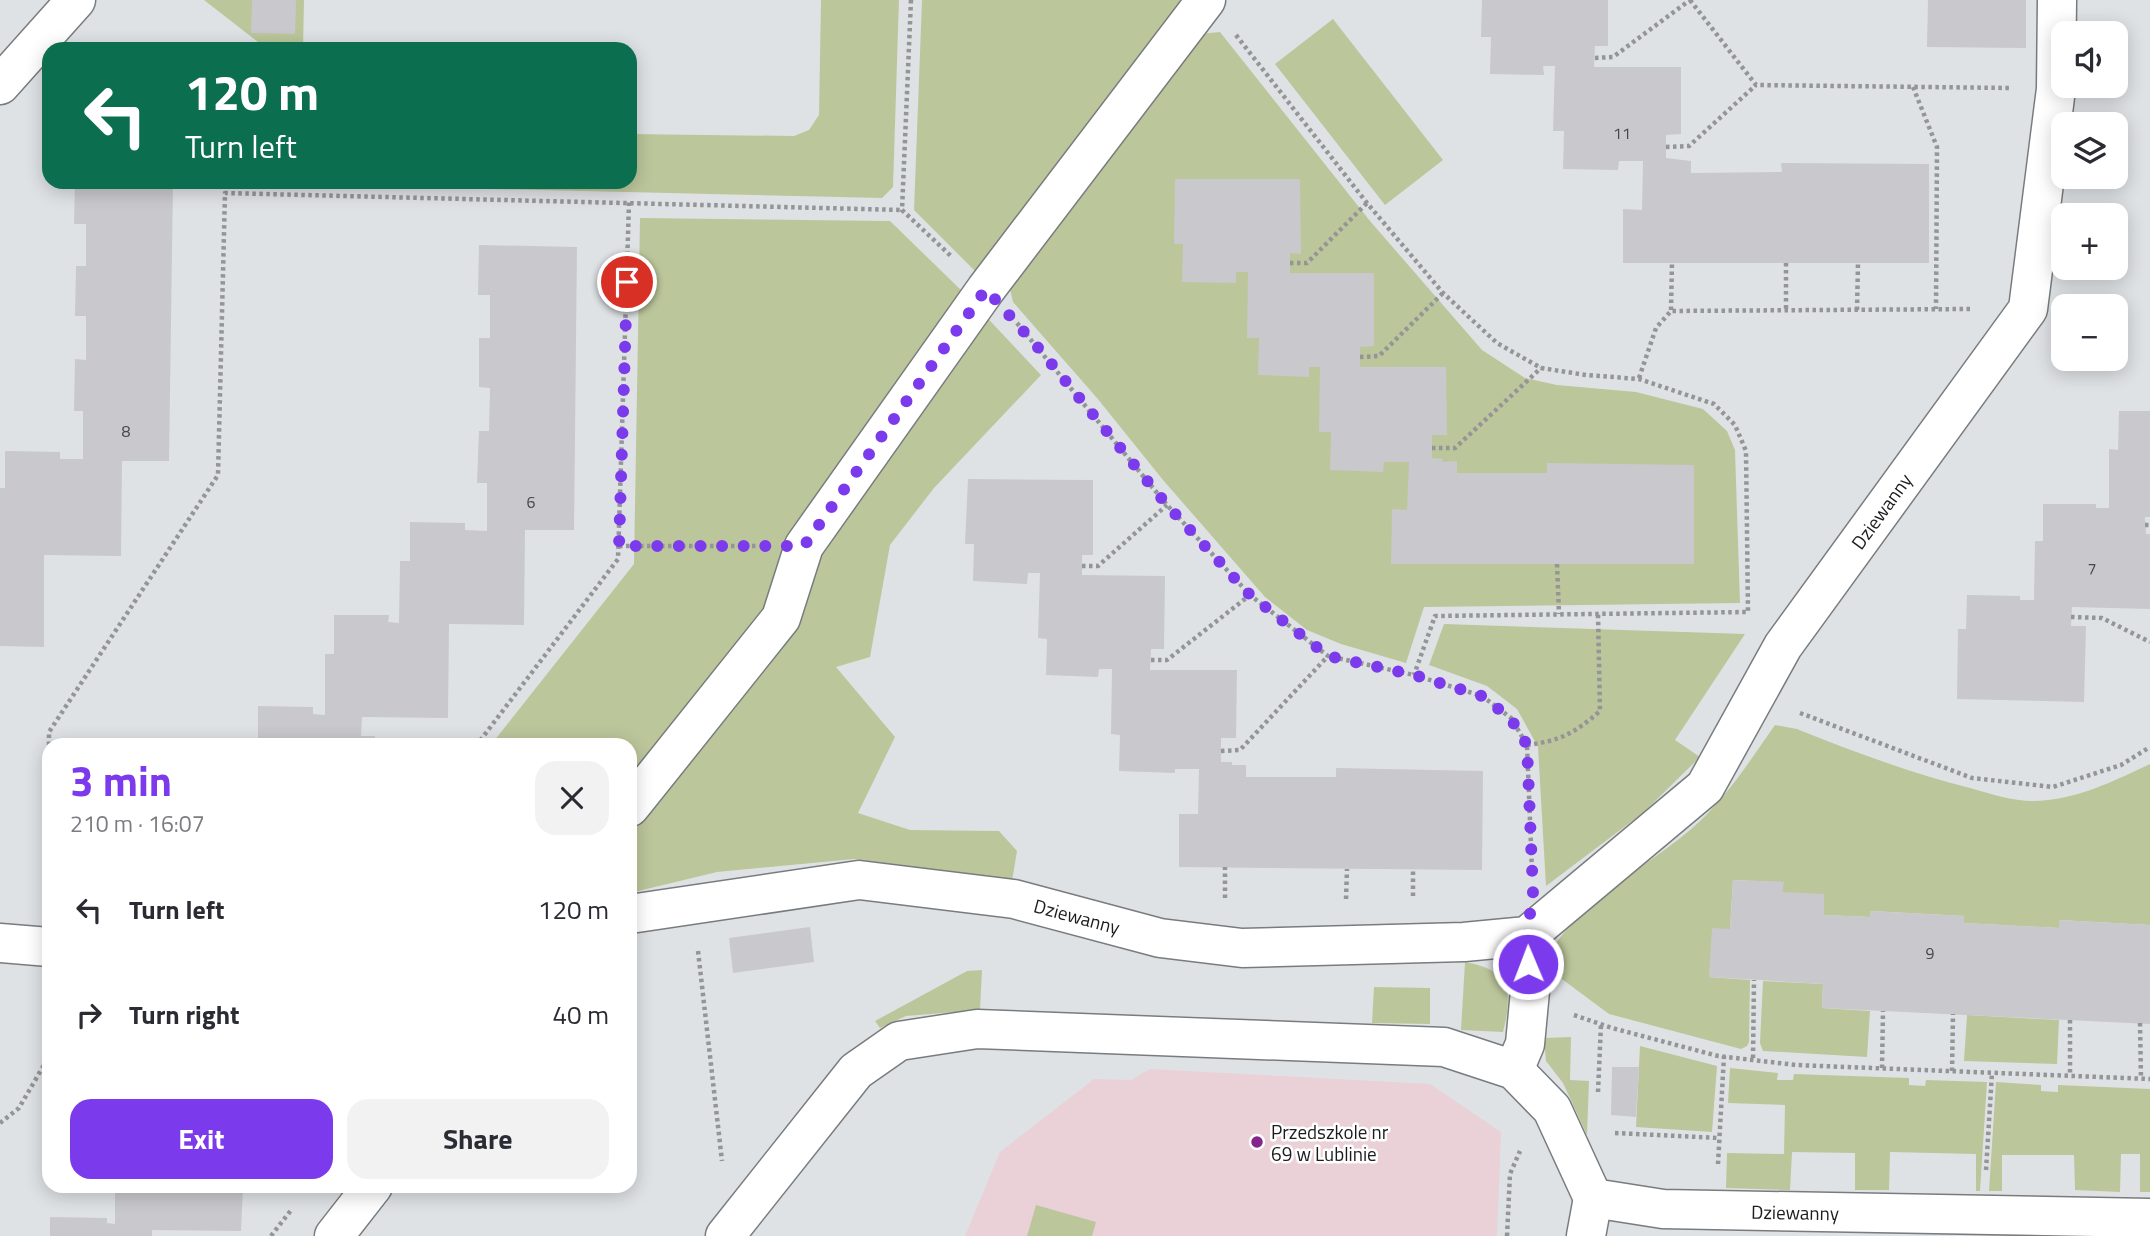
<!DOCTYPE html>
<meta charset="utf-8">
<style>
body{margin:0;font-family:"Titillium Web",sans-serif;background:#f2f2f3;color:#2b2b33;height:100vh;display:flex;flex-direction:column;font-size:26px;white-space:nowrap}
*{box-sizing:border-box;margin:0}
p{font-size:23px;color:#7c7c81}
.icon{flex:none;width:38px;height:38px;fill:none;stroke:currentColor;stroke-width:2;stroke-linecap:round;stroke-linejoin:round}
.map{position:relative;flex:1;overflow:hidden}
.panel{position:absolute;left:42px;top:738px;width:595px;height:455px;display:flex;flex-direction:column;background:#fff;border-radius:21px;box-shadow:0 4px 18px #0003}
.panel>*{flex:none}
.guide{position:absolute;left:42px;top:42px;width:595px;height:147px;border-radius:21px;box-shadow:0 4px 18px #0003;background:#0b6e4f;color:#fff;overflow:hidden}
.tools{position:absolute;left:2051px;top:21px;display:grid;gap:14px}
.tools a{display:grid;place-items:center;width:77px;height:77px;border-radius:14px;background:#fff;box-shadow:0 4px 18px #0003;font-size:35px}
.pin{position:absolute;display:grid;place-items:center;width:60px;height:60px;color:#fff;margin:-30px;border:4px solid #fff;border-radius:50%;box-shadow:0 2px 7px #0007}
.me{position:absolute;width:77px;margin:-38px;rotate:359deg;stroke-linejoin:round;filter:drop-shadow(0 0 5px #0008)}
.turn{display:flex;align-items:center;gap:24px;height:147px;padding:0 28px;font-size:32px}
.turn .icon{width:91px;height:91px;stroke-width:2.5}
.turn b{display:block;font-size:49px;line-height:60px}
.round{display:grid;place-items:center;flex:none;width:74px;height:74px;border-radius:21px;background:#f2f2f3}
.headline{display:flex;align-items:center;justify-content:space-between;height:119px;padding:0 28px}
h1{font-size:42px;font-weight:700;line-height:52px;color:#7c3aed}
.button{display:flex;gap:14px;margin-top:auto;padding:14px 28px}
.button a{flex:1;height:80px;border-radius:21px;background:#7c3aed;color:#fff;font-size:28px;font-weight:700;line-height:80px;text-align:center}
.button a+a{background:#f2f2f3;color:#2b2b33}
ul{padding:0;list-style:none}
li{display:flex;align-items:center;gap:21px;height:105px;padding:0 28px}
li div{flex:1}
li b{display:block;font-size:26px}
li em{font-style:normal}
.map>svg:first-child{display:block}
.education{fill:#ead0d7}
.green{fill:#bcc69b}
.building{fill:#c9c8cc}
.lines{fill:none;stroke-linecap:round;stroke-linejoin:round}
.minor-casing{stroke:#797c7e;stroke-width:41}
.path{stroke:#939597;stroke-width:4.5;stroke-dasharray:3.5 3.5;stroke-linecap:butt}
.minor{stroke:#fff;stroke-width:38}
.route{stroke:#7c3aed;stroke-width:12;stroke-dasharray:0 21.6}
.poi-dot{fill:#86248d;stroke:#fff;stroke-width:2.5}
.labels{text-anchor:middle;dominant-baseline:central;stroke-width:5;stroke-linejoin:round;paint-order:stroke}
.number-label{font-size:16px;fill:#464749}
.street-label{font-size:19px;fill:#1b1c1d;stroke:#fff}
.poi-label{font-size:19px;fill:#1b1c1d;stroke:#fff;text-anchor:start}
</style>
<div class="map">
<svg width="2150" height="1236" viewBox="0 0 2150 1236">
<rect width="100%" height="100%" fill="#dfe2e5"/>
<path class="education" d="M 1150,1069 L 1430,1084 L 1501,1132 L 1497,1236 L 965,1236 L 1000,1152 L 1094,1079 L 1131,1080 Z"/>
<g class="green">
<path d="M 204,0 L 304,0 L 303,49 L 267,49 Z"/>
<path d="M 821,0 L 899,0 L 893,187 L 882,198 L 233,183 L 630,182 L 630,134 L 794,136 L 809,130 L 819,115 Z"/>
<path d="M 922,0 L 1181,0 L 985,268 L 975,271 L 914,210 Z"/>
<path d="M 1333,19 L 1443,160 L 1385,205 L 1275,64 Z"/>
<path d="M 1220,32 L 1370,221 L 1482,350 L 1525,378 L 1557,385 L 1636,392 L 1703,409 L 1727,431 L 1735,450 L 1740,603 L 1424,607 L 1406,663 L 1341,644 L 1307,630 L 1265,597 L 1163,480 L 1097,398 L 1013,302 L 1010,289 L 1200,34 Z"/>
<path d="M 640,218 L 890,221 L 962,291 L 1041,375 L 934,488 L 890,545 L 870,657 L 836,667 L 895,737 L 858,813 L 910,830 L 999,831 L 1017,851 L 1012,881 L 854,859 L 717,872 L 630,893 L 630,746 L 490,746 L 634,564 Z"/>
<path d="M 1444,624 L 1745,634 L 1675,740 L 1700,757 L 1644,812 L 1546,886 L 1538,747 L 1517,709 L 1487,686 L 1429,665 Z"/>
<path d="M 1775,725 L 1797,729 C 1854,752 1911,773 1970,788 C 1991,794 2012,801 2033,801 C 2074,801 2114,781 2150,764 L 2150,925 L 2059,920 L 2059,928 L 1964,923 L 1964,916 L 1871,911 L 1870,917 L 1824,915 L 1824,910 L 1782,892 L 1783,882 L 1733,880 L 1730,929 L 1709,977 L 1750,980 L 1749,1042 L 1747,1046 L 1741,1049 L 1609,1014 L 1547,968 C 1553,915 1660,860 1699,822 C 1729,794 1751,759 1775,725 Z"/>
<path d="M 1465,962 C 1511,970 1513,992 1503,1032 L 1461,1030 Z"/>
<path d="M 982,970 L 980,1010 L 906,1016 L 880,1028 L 875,1021 L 967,971 Z"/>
<path d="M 1763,981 L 1823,984 L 1822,1008 L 1870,1011 L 1867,1057 L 1763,1051 L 1760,1043 Z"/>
<path d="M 1374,987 L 1430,988 L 1430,1024 L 1372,1023 Z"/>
<path d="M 1967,1015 L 2059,1020 L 2057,1064 L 1964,1061 Z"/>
<path d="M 1571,1037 L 1570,1080 L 1589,1081 L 1587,1135 L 1563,1083 L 1546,1061 L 1544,1038 Z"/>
<path d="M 1640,1046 L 1717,1066 L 1712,1132 L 1636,1127 Z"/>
<path d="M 1730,1068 L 1778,1073 L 1777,1080 L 1793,1080 L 1794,1074 L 1909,1078 L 1909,1085 L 1925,1086 L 1926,1080 L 1987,1082 L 1980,1191 L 1976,1191 L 1976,1154 L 1890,1152 L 1889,1190 L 1855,1190 L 1855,1153 L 1792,1152 L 1790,1190 L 1726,1188 L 1727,1153 L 1784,1154 L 1785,1105 L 1728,1103 Z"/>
<path d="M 1996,1082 L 2041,1085 L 2041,1091 L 2058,1092 L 2058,1085 L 2150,1089 L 2150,1192 L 2140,1192 L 2140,1154 L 2121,1154 L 2120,1192 L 2075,1190 L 2074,1155 L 2002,1155 L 2002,1191 L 1989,1191 Z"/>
<path d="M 1036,1205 L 1096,1222 L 1092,1236 L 1027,1236 Z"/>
</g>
<g class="building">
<path d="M 252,0 L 296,0 L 295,34 L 251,33 Z"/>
<path d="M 1482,0 L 1608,0 L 1608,46 L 1595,46 L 1594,67 L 1681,67 L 1681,134 L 1666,135 L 1666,158 L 1691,161 L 1691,173 L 1782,172 L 1781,163 L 1929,164 L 1929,263 L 1623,263 L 1623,209 L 1642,210 L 1643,161 L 1619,161 L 1618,170 L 1563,169 L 1564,131 L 1553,131 L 1555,66 L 1543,66 L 1544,75 L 1490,74 L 1491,37 L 1481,37 Z"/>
<path d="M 1928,0 L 2026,0 L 2026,48 L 1927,47 Z"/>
<path d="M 1175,179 L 1300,179 L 1301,254 L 1290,253 L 1290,273 L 1374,273 L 1374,346 L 1360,347 L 1360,367 L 1446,367 L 1447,435 L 1432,435 L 1432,458 L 1443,459 L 1442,462 L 1457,461 L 1457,473 L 1547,473 L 1547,463 L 1694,465 L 1694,564 L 1391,564 L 1392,509 L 1407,510 L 1409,462 L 1384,462 L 1383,472 L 1330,470 L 1331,432 L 1319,432 L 1320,367 L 1309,367 L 1309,377 L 1258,375 L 1259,338 L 1247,338 L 1248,272 L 1236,272 L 1236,283 L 1182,282 L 1183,244 L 1174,244 Z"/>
<path d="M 75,182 L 173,182 L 169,461 L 122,461 L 121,556 L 44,555 L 44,647 L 0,646 L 0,488 L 5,488 L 5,451 L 60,452 L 60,459 L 83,459 L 83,411 L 74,411 L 75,359 L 86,360 L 86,316 L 75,316 L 76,266 L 86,266 L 86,224 L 74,224 Z"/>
<path d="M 479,245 L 577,247 L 574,530 L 525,530 L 524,625 L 449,624 L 448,718 L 362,717 L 361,736 L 375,736 L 375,746 L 248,746 L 248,743 L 258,743 L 258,706 L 313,707 L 313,714 L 325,715 L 325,654 L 334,654 L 334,615 L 389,615 L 388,622 L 399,623 L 400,561 L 410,561 L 410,522 L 465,523 L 465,530 L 487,531 L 487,483 L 477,483 L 479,431 L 489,431 L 490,388 L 479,387 L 479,338 L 490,338 L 490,295 L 478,295 Z"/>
<path d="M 2119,411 L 2150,411 L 2150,517 L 2145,517 L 2146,534 L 2150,534 L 2150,609 L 2072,607 L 2071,626 L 2086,626 L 2084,702 L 1957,699 L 1958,629 L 1966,629 L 1967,595 L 2020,596 L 2020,600 L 2034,600 L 2035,541 L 2043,541 L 2043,504 L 2096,504 L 2096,508 L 2109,508 L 2109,449 L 2118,450 Z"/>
<path d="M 968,479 L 1093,480 L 1093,555 L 1082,555 L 1082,575 L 1165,576 L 1164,649 L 1151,649 L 1150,670 L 1237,670 L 1236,738 L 1221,738 L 1221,762 L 1232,762 L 1232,765 L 1246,765 L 1246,777 L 1336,777 L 1336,768 L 1483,771 L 1482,870 L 1179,867 L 1179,814 L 1198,814 L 1199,769 L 1175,769 L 1175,773 L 1119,771 L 1120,735 L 1111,734 L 1112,669 L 1099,669 L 1098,677 L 1046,675 L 1047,639 L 1038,638 L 1040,573 L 1028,573 L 1027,584 L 973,581 L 974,544 L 965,544 Z"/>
<path d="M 1733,880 L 1784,882 L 1782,892 L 1824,894 L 1824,915 L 1870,917 L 1870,911 L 1964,916 L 1964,923 L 2059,928 L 2059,920 L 2150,925 L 2150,1024 L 1822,1008 L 1823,984 L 1709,977 L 1712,928 L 1730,929 Z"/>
<path d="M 810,927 L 814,962 L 733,973 L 729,938 Z"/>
<path d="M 1612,1067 L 1639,1067 L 1636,1117 L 1611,1115 Z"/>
<path d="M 115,1186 L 243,1186 L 241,1231 L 152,1230 L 152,1236 L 50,1236 L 50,1217 L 107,1218 L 107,1223 L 115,1224 Z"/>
</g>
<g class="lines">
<defs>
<g id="minor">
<path d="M 0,85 L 76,0"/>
<path d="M 630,807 L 781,618 L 804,546 L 986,289 L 1206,0"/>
<path d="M 630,914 L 859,880 L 1014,899 L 1160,938 L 1242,948 L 1464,942 L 1527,936 L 1705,787 L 1783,646 L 2028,309 L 2056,89 L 2057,0"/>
<path d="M 0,943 L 49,947"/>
<path d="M 1514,1070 L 1525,1044 L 1530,991 L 1527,936"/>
<path d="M 1593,1198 L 1663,1209 L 2150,1218"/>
<path d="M 334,1236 L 373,1186"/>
<path d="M 725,1236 L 856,1071 L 899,1041 L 977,1029 L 1444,1047 L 1514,1070 L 1552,1109 L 1593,1198"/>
<path d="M 1586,1236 L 1593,1198"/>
</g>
</defs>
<use href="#minor" class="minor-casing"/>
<g class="path">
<path d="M 911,0 L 902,210 L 952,257"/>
<path d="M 1690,0 L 1756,85 L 2010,88"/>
<path d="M 1236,35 L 1367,203 L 1443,293 L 1497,343 L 1541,368 L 1586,375 L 1639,379 L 1714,404 L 1735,425 L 1746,451 L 1748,612 L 1435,616 L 1414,675"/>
<path d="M 1595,58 L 1613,57 L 1690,0"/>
<path d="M 1913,87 L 1937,147 L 1936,309"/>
<path d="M 1666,147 L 1689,146 L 1756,85"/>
<path d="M 1290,263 L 1307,263 L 1367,203"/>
<path d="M 1786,263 L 1786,310"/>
<path d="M 1671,310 L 1672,262"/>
<path d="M 1857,310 L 1858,263"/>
<path d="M 1017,323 L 1167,505 L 1250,595 L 1328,656 L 1414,675 L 1482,696 L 1511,718 L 1527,745 L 1532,871"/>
<path d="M 1360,357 L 1379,356 L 1443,293"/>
<path d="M 1639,378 L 1656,328 L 1671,311 L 1971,309"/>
<path d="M 1432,448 L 1455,448 L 1541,368"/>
<path d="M 2145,525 L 2150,525"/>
<path d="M 619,546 L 757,546"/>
<path d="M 1557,564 L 1559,614"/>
<path d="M 1082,566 L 1098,566 L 1167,505"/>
<path d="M 2071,617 L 2102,618 L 2150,642"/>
<path d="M 1151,660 L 1167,660 L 1250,595"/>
<path d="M 1800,713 L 1972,778 L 2053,787 L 2121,765 L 2150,747"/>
<path d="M 1527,745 C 1560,741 1575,733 1600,711 L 1598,613"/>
<path d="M 476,746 L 618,559 L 629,202"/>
<path d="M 1221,751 L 1240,750 L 1328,656"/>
<path d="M 49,871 L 49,732 L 218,475 L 225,193 L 902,210"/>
<path d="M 1413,896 L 1413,869"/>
<path d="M 1225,898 L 1225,867"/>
<path d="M 1346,899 L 1347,869"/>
<path d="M 698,951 L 722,1161"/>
<path d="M 1574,1015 L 1612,1028 L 1718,1056 L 1796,1065 L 2150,1079"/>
<path d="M 2070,1020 L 2070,1076"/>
<path d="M 2140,1023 L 2141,1079"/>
<path d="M 1753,1058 L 1754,980"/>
<path d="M 1882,1068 L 1883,1011"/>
<path d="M 1952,1071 L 1953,1014"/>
<path d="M 1598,1092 L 1601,1024"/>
<path d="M 0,1123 L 19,1108 L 44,1065 L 47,991"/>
<path d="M 1615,1133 L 1719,1138"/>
<path d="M 1718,1164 L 1724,1056"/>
<path d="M 1986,1170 L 1992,1073"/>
<path d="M 271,1236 L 292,1209"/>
<path d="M 1507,1236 L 1510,1174 L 1520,1151"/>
</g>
<use href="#minor" class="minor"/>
</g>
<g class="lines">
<path class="route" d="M 627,282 L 619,546 L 804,546 L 986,289 L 1041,351 L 1167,505 L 1250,595 L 1328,656 L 1414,675 L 1482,696 L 1511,719 L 1527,745 L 1533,892 L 1527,936 L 1528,964"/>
</g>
<circle class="poi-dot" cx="1257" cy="1142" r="7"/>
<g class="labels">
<g class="number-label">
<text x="1622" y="133">11</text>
<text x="126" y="431">8</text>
<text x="531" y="502">6</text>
<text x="2092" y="568">7</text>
<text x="1930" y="953">9</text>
</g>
<g class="street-label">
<text transform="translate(1881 511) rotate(-54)">Dziewanny</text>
<text transform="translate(1077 916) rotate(15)">Dziewanny</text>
<text transform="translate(1795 1212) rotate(1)">Dziewanny</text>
</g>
<g class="poi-label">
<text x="1271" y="1131">Przedszkole nr<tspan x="1271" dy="22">69 w Lublinie</tspan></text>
</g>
</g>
</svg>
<div class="tools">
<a><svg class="icon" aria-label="sound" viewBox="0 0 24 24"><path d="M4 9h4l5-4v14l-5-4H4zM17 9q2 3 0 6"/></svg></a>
<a><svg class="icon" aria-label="layers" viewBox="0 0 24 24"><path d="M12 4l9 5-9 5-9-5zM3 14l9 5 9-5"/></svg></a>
<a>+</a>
<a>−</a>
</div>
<div class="pin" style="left:627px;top:282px;background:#d93025"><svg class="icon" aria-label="arrive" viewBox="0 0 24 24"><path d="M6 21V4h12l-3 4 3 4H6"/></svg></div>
<svg class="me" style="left:1528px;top:964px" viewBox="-20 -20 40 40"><circle r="17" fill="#7c3aed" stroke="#fff" stroke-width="3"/><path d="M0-11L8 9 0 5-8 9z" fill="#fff"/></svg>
<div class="guide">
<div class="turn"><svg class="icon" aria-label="left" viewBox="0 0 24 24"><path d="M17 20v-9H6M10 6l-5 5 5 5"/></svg><div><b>120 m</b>Turn left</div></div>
</div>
<section class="panel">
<div class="headline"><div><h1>3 min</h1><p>210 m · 16:07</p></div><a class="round"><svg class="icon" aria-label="close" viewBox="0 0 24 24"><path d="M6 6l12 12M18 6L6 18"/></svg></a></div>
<ul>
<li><svg class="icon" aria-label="left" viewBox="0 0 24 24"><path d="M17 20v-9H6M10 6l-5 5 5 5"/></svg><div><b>Turn left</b></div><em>120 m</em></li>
<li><svg class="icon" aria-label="right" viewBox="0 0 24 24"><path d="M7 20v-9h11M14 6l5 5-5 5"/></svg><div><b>Turn right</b></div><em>40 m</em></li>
</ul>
<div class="button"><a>Exit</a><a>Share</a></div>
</section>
</div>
